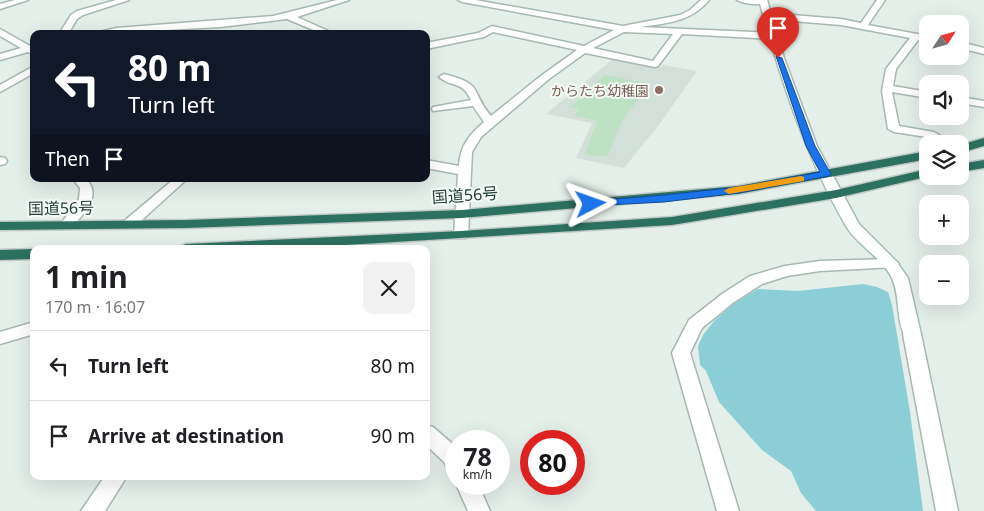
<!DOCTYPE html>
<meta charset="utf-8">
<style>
body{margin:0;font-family:"Noto Sans","Noto Sans JP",sans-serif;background:#f2f2f2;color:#202124;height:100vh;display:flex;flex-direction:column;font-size:19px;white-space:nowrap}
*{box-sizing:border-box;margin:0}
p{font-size:16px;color:#757577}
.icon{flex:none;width:28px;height:28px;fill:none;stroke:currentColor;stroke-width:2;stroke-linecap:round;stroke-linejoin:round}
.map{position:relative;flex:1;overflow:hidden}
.panel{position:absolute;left:30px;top:245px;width:400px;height:235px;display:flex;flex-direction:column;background:#fff;border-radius:10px;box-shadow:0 5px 20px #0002}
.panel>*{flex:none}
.top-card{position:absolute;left:30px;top:30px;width:400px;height:152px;border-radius:10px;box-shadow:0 5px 20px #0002;background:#111827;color:#fff;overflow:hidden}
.needle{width:32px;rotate:54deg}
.fabs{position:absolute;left:919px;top:15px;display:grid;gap:10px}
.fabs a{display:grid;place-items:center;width:50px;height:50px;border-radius:10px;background:#fff;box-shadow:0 5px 20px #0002;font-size:25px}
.speed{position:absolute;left:445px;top:430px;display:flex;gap:10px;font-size:25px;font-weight:700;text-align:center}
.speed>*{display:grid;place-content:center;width:65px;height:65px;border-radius:50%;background:#fff;box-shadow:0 5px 20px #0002;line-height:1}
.speed small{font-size:12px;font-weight:400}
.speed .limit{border:8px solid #d22;background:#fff;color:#111}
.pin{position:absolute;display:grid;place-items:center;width:42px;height:42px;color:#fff;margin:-51px -21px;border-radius:50% 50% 50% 0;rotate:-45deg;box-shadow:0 0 5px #0007}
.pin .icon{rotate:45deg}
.me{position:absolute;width:55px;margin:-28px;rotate:86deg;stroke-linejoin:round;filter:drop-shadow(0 0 4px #0008)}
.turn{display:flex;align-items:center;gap:18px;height:105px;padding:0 15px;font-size:22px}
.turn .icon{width:65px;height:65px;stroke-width:2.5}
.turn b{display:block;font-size:35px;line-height:42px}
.then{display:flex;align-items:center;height:48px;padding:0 15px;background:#0003;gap:10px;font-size:19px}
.round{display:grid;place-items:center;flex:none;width:52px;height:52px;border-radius:10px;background:#f2f2f2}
.head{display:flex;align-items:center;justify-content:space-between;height:85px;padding:0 15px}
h1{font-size:30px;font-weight:700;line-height:38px}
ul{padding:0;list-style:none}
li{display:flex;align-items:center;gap:15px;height:70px;padding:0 15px;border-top:1px solid #e0e0e0}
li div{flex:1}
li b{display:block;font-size:19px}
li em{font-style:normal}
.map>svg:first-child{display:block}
.built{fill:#d3dfd9}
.green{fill:#bde1c5}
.water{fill:#8bced6}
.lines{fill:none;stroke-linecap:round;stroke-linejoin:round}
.street-casing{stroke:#a7b8b1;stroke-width:3}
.secondary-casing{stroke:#a3bbb2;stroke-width:3}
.highway-casing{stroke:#c1cac7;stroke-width:3}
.street{fill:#fff;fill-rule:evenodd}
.secondary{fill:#fff;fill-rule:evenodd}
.highway{fill:#2c715f;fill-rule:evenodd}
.route{fill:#1a73e8;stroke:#114b97}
.slow{fill:#f59e0b}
.education-dot{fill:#8d6e63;stroke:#f6fbf8;stroke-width:2}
.labels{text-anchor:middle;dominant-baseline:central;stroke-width:4;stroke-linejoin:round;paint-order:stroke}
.far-education-label{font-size:14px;fill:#785e54;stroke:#f6fbf8;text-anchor:end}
.street-label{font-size:16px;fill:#234238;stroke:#f6fbf8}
</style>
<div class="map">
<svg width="984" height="511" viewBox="0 0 984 511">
<rect width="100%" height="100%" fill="#e5efea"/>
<path class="built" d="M 614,58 L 660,68 L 663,65 L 697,71 L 658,126 L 624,168 L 576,158 L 592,123 L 546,114 Z"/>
<path class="green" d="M 605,75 L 650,84 L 623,119 L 607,157 L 585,154 L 597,121 L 574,116 L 579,109 L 571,107 Z"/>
<path class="water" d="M 863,284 L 877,287 L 888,292 L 892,305 L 910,412 L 923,511 L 816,511 L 801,493 L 791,471 L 762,450 L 719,402 L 706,371 L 700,365 L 698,346 L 703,335 L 714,321 L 736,302 L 758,289 L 798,291 Z"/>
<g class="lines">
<defs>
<g id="street">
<path d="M 15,0 L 28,0 L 0,9 L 0,4 Z"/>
<path d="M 116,0 L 129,0 L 83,15 L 77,19 L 68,34 L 59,34 L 71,15 L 77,11 Z"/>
<path d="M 337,0 L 349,0 L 297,17 L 335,34 L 323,34 L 287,19 L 221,27 L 91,34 L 116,28 L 273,16 Z"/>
<path d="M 458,0 L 475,0 L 623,26 L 680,15 L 690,10 L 701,0 L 709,0 C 691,22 667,23 640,27 L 774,33 L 778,36 L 774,39 L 682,34 L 658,66 L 655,67 L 585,53 L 549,79 L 481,137 L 472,152 L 468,235 L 466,238 L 456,238 L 454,235 L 458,174 L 426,168 L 426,160 L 459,166 C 460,146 469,135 484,122 L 473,106 L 433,111 L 432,109 L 433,107 L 471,100 C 462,80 452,88 439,77 L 444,74 C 486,85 469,90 491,116 L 542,75 L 577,50 L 493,32 L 484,37 L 426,49 L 426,43 L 478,33 L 492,26 L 584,46 L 614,30 L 462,2 ZM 624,32 L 673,34 L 653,61 L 593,48 Z"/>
<path d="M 737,0 L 766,0 L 768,2 C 761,6 744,4 737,0 Z"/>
<path d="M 877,0 L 885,0 L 868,25 L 928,36 L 928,42 L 918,40 L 896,69 L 893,86 L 928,92 L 928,98 L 892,92 L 899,126 L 934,132 L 954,144 L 939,144 L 927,137 L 894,132 L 888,129 L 882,91 L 886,69 L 910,38 L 841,25 L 768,19 L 764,16 L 768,13 L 841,19 L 861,23 Z"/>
<path d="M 0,29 L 30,46 L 34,46 L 34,55 L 28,52 L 0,60 L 0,54 L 21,48 L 0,36 Z"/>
<path d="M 960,42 L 984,48 L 984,54 L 960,48 Z"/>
<path d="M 34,66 L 34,73 L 0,92 L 0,85 Z"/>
<path d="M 960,97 L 984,101 L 984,107 L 960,103 Z"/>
<path d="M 0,157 L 5,158 L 7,161 L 5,164 L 0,165 Z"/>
<path d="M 73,179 L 86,179 C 103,196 83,213 72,228 L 62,228 L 60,225 L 79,199 L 80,188 Z"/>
<path d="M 174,179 L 187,179 L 133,228 L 123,228 L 121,225 L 123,222 Z"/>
<path d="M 891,259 L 896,261 L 899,264 L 896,267 L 820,271 L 787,276 L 762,284 L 734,302 L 702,328 L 690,353 L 739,511 L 717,511 L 672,353 L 689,320 L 722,294 L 750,276 L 785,266 L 820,261 Z"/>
<path d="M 34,322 L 34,334 L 0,344 L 0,332 Z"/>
<path d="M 912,328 L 918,330 L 921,334 L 958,511 L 936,511 L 903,334 L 906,330 Z"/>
<path d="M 426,425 L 433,427 L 456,447 L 456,474 L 449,471 L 444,462 L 426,445 Z"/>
<path d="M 105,476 L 127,476 L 105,511 L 81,511 Z"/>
<path d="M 456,484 L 478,484 L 490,511 L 468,511 Z"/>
</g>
<path id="secondary" d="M 759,0 L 767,0 L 784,58 L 817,146 L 859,224 L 896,261 L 908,278 L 921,334 L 918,338 L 912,340 L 906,338 C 895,320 901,295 891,276 C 880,256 857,245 846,226 C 805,155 780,78 759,0 Z"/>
<g id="highway">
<path d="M 984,138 L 984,146 L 960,153 L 960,145 Z"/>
<path d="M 928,151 L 928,159 L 738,194 L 462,218 L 186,228 L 0,230 L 0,222 L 186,220 L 462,210 L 738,186 Z"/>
<path d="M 984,160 L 984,168 L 960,172 L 960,164 Z"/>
<path d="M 928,169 L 928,176 L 930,176 L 836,198 L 672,225 L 280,249 L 179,249 L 181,246 L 186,244 L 461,231 L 672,217 L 836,190 Z"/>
<path d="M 34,249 L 34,259 L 0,260 L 0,250 Z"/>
</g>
</defs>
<use href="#street" class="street-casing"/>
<use href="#secondary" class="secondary-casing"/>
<use href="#highway" class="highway-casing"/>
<use href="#street" class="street"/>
<use href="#secondary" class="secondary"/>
<use href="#highway" class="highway"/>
</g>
<path class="route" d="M 776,56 L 782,58 L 815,146 L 831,174 L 829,176 L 738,193 L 664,202 L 587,206 L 586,204 L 591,201 L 664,195 L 738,187 L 820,172 L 806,146 Z"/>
<path class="slow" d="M 801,176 L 804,177 L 804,181 L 729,194 L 724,191 L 729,188 Z"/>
<circle class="education-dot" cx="659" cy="90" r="5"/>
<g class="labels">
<g class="far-education-label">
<text x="649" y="90">からたち幼稚園</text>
</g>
<g class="street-label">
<text transform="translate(465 195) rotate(-4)">国道56号</text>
<text transform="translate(61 208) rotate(-1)">国道56号</text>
</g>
</g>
</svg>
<div class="fabs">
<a><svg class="needle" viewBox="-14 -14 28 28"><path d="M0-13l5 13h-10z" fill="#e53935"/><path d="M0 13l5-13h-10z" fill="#757577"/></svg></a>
<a><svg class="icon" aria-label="sound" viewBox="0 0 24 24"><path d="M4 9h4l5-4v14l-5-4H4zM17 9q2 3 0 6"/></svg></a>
<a><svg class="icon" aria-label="layers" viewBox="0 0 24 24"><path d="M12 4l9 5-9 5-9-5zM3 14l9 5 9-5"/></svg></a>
<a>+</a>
<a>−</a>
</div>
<div class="speed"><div>78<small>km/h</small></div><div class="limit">80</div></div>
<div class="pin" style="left:778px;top:58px;background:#d93025"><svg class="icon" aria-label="arrive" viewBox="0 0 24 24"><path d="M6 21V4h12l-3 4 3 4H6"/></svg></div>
<svg class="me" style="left:591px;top:204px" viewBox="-20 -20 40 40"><path d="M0-17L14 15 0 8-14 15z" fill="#1a73e8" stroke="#fff" stroke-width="4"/></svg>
<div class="top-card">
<div class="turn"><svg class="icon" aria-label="left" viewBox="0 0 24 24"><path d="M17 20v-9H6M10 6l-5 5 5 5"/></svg><div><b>80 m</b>Turn left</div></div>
<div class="then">Then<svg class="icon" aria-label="arrive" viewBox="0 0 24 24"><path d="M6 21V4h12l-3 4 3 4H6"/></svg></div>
</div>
<section class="panel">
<div class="head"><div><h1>1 min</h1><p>170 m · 16:07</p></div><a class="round"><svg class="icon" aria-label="close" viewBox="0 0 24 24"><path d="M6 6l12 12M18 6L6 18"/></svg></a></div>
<ul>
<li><svg class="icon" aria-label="left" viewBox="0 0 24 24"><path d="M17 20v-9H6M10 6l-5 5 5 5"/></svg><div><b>Turn left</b></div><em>80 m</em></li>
<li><svg class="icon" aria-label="arrive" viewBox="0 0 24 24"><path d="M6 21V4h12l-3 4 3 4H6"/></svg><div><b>Arrive at destination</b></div><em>90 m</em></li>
</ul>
</section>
</div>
